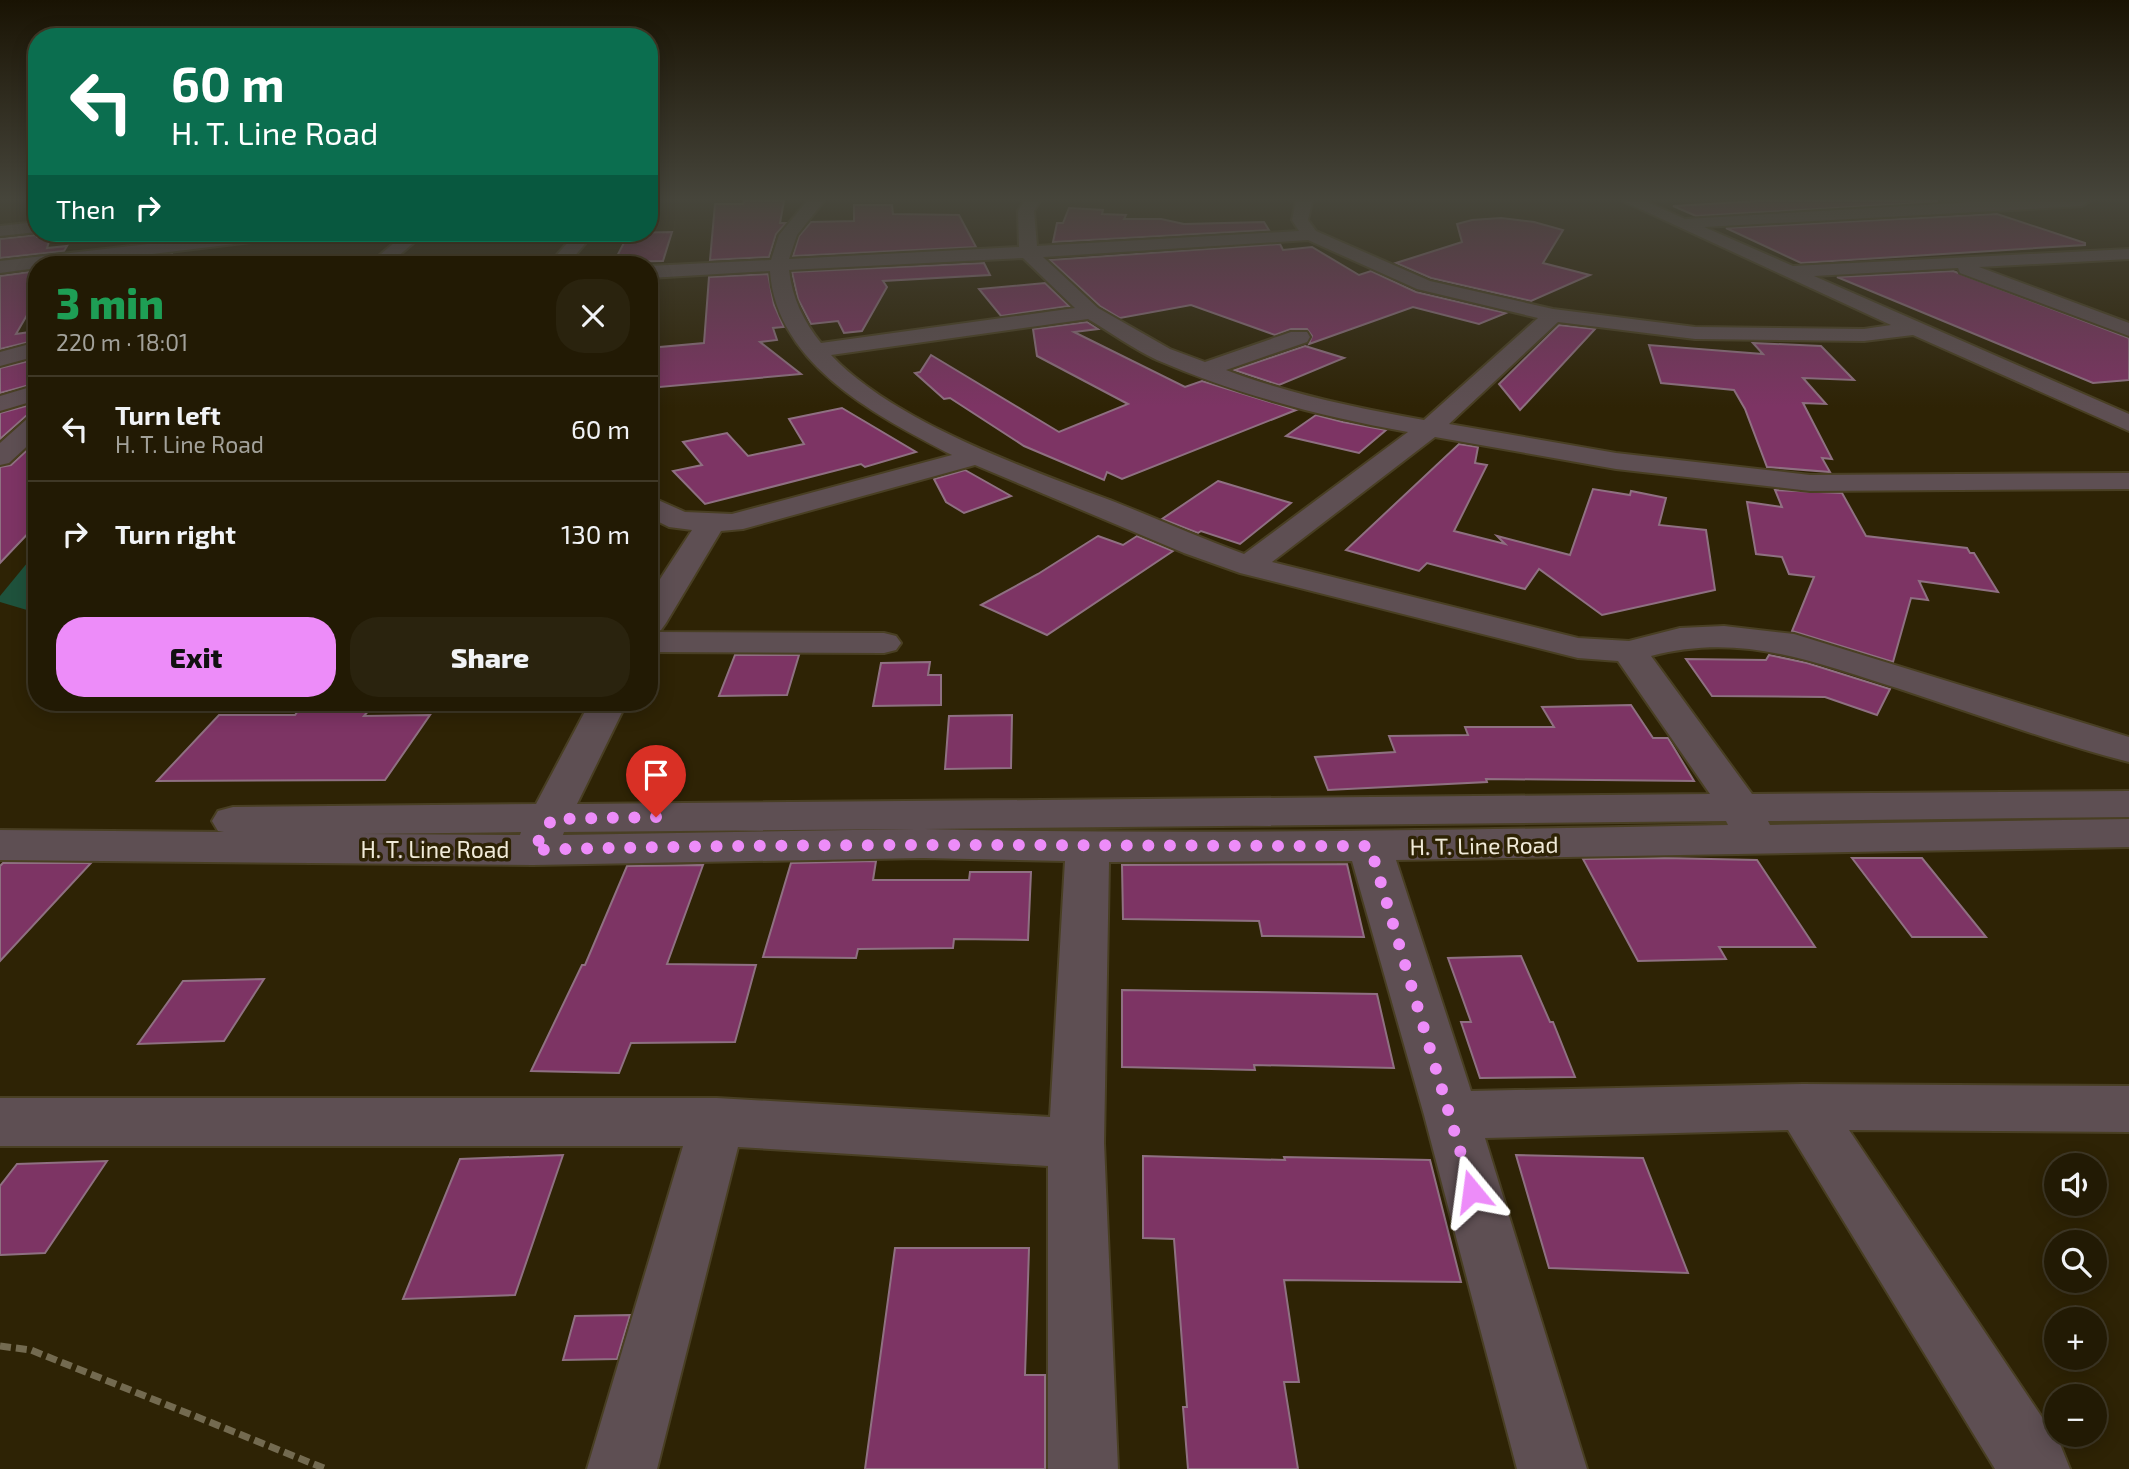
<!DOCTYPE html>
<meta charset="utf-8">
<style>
body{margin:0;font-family:"Exo 2",sans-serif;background:#2a230e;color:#f1f3f6;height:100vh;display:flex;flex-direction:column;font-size:26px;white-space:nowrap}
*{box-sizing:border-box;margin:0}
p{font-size:23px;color:#a2a19a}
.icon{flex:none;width:38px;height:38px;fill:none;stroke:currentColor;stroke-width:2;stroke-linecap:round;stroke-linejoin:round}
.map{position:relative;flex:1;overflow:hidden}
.side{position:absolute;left:28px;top:256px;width:630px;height:455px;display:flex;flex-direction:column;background:#221a04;border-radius:28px;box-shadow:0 4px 18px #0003,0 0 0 2px #3f3826}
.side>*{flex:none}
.hud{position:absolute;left:28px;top:28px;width:630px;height:214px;border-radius:28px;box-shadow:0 4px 18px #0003,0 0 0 2px #3f3826;background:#0b6e4f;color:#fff;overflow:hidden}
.controls{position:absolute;left:2044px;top:1153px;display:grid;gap:14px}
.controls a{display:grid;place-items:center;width:63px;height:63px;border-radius:50%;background:#221a04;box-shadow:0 4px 18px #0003,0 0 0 2px #3f3826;font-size:35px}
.pin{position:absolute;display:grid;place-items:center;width:60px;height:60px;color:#fff;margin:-72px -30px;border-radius:50% 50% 50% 0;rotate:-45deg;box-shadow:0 0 7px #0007}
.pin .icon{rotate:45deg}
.me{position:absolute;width:77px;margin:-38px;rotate:344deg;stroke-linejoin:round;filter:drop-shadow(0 0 5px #0008)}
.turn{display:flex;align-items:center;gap:24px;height:147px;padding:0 28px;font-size:32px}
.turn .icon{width:91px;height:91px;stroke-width:2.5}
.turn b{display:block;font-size:49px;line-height:60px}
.then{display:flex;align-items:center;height:66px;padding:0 28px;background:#0003;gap:14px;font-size:26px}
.round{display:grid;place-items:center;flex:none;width:74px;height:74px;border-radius:28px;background:#2a230e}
.summary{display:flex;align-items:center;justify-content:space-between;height:119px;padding:0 28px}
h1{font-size:42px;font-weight:800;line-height:52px;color:#1e9e55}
.action{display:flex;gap:14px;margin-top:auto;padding:14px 28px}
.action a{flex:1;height:80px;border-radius:28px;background:#ed8cf9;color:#111;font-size:28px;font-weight:800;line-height:80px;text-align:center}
.action a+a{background:#2a230e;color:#f1f3f6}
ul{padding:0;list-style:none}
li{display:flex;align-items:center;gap:21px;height:105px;padding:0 28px;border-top:2px solid #3f3826}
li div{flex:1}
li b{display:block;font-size:26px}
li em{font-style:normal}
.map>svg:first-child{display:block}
.green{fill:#1f523c}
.building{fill:#7d3464;stroke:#8f7082;stroke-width:2}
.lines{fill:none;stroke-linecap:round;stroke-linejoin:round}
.minor-casing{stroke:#493f23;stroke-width:4}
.path{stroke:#736a50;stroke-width:7;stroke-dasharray:11 5;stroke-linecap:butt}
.minor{fill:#5e4f53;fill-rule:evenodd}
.route{stroke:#ed8cf9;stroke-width:12;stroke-dasharray:0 21.6}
.labels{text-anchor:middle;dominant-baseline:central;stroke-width:7;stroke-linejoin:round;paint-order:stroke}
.street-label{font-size:23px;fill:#f0ead8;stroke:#2e2305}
</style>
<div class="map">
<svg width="2129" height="1469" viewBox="0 0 2129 1469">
<rect width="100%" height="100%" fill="#2e2305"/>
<path class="green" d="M 37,551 L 37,613 L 0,602 L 0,596 Z"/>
<g class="building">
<path d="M 744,201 L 784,201 L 780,223 L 786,223 L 776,234 L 769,257 L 710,260 L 715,204 L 743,204 Z"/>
<path d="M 1759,201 L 1937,201 L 1937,202 L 1696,216 L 1673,206 Z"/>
<path d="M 854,205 L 892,205 L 893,214 L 959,215 L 976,247 L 793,256 L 799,236 L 811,222 L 854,221 Z"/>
<path d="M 1069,208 L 1103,210 L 1102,214 L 1126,215 L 1124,219 L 1161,219 L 1184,224 L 1264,222 L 1269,230 L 1053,242 L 1057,223 L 1063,223 Z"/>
<path d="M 1997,214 L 2085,243 L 2085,245 L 1801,263 L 1726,228 Z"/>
<path d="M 1501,218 L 1534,222 L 1563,230 L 1543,263 L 1590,275 L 1531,301 L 1431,278 L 1396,263 L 1462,242 L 1457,224 L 1472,220 Z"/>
<path d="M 672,232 L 663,261 L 614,262 L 629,233 Z"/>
<path d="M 135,233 L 166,233 L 168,239 L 133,243 Z"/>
<path d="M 37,235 L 37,237 L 51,236 L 47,248 L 67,246 L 64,251 L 0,258 L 0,239 Z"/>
<path d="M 1280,244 L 1283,250 L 1312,247 L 1359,275 L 1371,271 L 1416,292 L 1506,313 L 1479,324 L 1413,307 L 1309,344 L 1312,336 L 1307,329 L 1291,329 L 1275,335 L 1191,305 L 1120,318 L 1100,306 L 1050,260 Z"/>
<path d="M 172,254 L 175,264 L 128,264 L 129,260 Z"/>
<path d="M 984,263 L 990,275 L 883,281 L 887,287 L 862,331 L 844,333 L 838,321 L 811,324 L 798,299 L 792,272 Z"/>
<path d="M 37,271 L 37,298 L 16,334 L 37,331 L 37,340 L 0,349 L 0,276 Z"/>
<path d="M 1953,271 L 2129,338 L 2129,380 L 2093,383 L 1837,277 Z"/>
<path d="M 768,274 L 774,305 L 784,327 L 773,328 L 777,340 L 760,342 L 801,374 L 649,388 L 649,348 L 704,343 L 709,277 Z"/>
<path d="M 1045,283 L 1069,306 L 1001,316 L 979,289 Z"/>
<path d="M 1087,322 L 1098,329 L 1074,332 L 1185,387 L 1202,381 L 1296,410 L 1122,479 L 1107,472 L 1104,480 L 1024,446 L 950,398 L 944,399 L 915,373 L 920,372 L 931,355 L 1059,432 L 1128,404 L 1037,356 L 1033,329 Z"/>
<path d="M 1559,325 L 1595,329 L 1520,410 L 1499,384 Z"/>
<path d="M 1753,343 L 1821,346 L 1854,380 L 1803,378 L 1826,404 L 1803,403 L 1832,459 L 1822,458 L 1830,472 L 1767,467 L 1745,409 L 1734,390 L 1661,383 L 1649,345 L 1763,354 Z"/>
<path d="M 1305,346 L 1344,358 L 1279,385 L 1234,370 Z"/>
<path d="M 37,359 L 37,383 L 0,393 L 0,368 Z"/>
<path d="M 37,403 L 37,413 L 26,416 L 0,439 L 0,413 Z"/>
<path d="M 842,408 L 916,452 L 865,467 L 861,464 L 705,504 L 673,471 L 702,465 L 683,442 L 727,433 L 748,456 L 804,444 L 789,419 Z"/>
<path d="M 1316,415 L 1343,422 L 1386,430 L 1359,453 L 1286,436 Z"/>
<path d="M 37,441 L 37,524 L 0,563 L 0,467 L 11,465 Z"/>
<path d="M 1459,444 L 1478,447 L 1475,463 L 1487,465 L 1454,531 L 1505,544 L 1497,536 L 1570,555 L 1593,489 L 1630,495 L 1631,491 L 1666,498 L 1659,525 L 1706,530 L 1715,590 L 1602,615 L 1539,569 L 1525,589 L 1427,563 L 1419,571 L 1346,550 Z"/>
<path d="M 965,470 L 1011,496 L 964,513 L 946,502 L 934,479 Z"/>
<path d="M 1218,481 L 1291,503 L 1240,544 L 1201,531 L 1198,533 L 1162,519 Z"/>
<path d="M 1775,490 L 1842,493 L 1866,536 L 1967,548 L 1970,553 L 1974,553 L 1998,592 L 1919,581 L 1928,600 L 1911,598 L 1893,662 L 1792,631 L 1814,577 L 1789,574 L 1782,557 L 1756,554 L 1747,502 L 1782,507 Z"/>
<path d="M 1098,536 L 1123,545 L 1137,536 L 1173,551 L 1047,635 L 981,605 L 1038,574 Z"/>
<path d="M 735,655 L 799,655 L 787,695 L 719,696 Z"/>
<path d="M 1769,655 L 1807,663 L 1890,689 L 1877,715 L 1825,697 L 1712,696 L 1686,659 L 1766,660 Z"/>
<path d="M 930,662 L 928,675 L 941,675 L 941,705 L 873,706 L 881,663 Z"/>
<path d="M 1631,705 L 1653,738 L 1668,738 L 1694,781 L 1486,779 L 1487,782 L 1328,790 L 1315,757 L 1395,752 L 1389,736 L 1468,735 L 1465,727 L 1554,727 L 1542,707 Z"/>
<path d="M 369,710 L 364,716 L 430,715 L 385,780 L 157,781 L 219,715 L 295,715 L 298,711 Z"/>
<path d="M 1012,715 L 1011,768 L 945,769 L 949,716 Z"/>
<path d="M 1664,858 L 1757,860 L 1815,947 L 1719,947 L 1726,959 L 1638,961 L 1583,859 Z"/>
<path d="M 1852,858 L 1922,858 L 1986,937 L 1912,937 Z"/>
<path d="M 876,861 L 873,880 L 969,880 L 970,872 L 1031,872 L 1028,940 L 954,939 L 953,948 L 858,949 L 856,958 L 763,957 L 791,863 Z"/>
<path d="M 3,863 L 91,863 L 0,961 L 0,866 Z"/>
<path d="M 1347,864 L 1364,937 L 1262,936 L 1259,921 L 1123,919 L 1122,865 Z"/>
<path d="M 703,865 L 667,964 L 756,965 L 735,1042 L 631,1043 L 619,1073 L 531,1071 L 582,965 L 585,965 L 627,866 Z"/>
<path d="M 1521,956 L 1550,1022 L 1553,1022 L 1575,1077 L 1480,1078 L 1461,1022 L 1471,1022 L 1448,958 Z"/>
<path d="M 264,979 L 224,1041 L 138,1044 L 183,981 Z"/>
<path d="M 1122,990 L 1377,994 L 1394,1068 L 1254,1065 L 1255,1070 L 1122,1067 Z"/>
<path d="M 563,1155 L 515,1295 L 403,1299 L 460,1159 Z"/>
<path d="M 1516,1155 L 1643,1158 L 1688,1273 L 1549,1268 Z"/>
<path d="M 1143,1156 L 1285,1160 L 1284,1157 L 1430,1160 L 1461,1282 L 1284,1280 L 1299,1382 L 1284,1382 L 1298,1469 L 1188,1469 L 1183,1407 L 1187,1407 L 1174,1239 L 1143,1238 Z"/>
<path d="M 107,1161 L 45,1253 L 0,1255 L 0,1186 L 17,1164 Z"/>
<path d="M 895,1248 L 1029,1248 L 1025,1375 L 1045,1375 L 1045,1469 L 865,1469 Z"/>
<path d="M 630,1315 L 617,1359 L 563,1360 L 575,1316 Z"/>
</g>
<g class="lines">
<defs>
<g id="minor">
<path d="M 807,201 L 824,201 L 797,235 L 789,259 L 1019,247 L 1018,211 L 1024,201 L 1040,201 L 1034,211 L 1037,246 L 1299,231 L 1292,220 L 1296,201 L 1312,201 L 1308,220 L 1316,231 L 1430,281 L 1553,309 L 1695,327 L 1864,329 L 1891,325 L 1623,201 L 1645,201 L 1685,219 L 1991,201 L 2090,201 L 2082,206 L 1704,227 L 1793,266 L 2129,249 L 2129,259 L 1979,267 L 2129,323 L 2129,336 L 1960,273 L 1958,268 L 1814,276 L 2129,414 L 2129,431 L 1913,335 L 1864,341 L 1695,339 L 1558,322 L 1449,424 L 1616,453 L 1810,475 L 2129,473 L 2129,489 L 1810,491 L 1616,469 L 1435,437 L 1272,562 L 1578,638 L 1629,641 L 1680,628 L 1724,626 L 1794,634 L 2129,737 L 2129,762 C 2052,742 1976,714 1900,689 C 1814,662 1742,632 1651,656 L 1752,794 L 2129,791 L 2129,817 L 1768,821 L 1770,825 L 2129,819 L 2129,847 L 1396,860 L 1471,1091 L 1803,1084 L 2129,1086 L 2129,1132 L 1849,1130 L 2060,1444 L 2070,1469 L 1995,1469 L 1788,1130 L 1485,1138 L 1587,1469 L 1517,1469 L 1424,1115 L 1352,861 L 1109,862 L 1104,1143 L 1118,1469 L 1048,1469 L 1048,1166 L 738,1147 L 657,1469 L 587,1469 L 683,1146 L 0,1146 L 0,1098 L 717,1098 L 1050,1117 L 1065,861 L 923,858 L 533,865 L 0,860 L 0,830 L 224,832 L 218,831 L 212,821 L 218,811 L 233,807 L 536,804 L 590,702 L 627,702 L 577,804 L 1710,794 L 1618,661 L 1578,658 L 1240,573 L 1184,553 L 975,465 L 743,529 L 721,531 L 666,623 L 661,630 L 655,632 L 884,633 L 896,636 L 901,643 L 896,650 L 884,653 L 649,652 L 649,596 L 692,530 L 669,527 L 649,517 L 649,496 L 685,512 L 732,514 L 952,455 C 879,417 776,365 770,271 L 649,278 L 649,266 L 771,260 L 779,235 ZM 1308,240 L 1417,289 L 1538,318 L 1424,420 C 1357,408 1290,394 1226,370 L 1307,342 L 1310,337 L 1307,332 L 1291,332 L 1205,362 L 1170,349 L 1098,308 L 1043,257 ZM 1023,258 L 1075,308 L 821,343 C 804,322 792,298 789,270 ZM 1088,319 C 1110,332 1133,349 1157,360 C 1236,394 1322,417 1408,432 L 1244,554 C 1200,538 1158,519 1115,502 C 1028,469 895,423 831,355 ZM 1726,821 L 1728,825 C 1461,830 1193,835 925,829 ZM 915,829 L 563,835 L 564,832 ZM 521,832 L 520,835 L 362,834 Z"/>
<path d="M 37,222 L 37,232 L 0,236 L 0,226 Z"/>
<path d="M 245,233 L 251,234 L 254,238 L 251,242 L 70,264 L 37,264 L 37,268 L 0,273 L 0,261 Z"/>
<path d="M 406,233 L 425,233 L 389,264 L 369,264 Z"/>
<path d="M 576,233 L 594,233 L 568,264 L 549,264 Z"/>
<path d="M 37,342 L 37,356 L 0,366 L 0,352 Z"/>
<path d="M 37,385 L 37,400 L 0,411 L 0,396 Z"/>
<path d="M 37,415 L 37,437 L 9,463 L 0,465 L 0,443 L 28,418 Z"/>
</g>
</defs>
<use href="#minor" class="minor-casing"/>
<path class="path" d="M 0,1346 L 31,1350 L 326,1469"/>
<use href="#minor" class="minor"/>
</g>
<linearGradient id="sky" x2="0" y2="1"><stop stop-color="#191303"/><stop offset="0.49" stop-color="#46453b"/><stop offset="1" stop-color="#46453b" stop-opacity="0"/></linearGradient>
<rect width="2129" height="407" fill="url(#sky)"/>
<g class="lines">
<path class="route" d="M 656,817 L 552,819 L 533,850 C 812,842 1090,846 1370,846 L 1472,1191"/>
</g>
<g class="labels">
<g class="street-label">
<text transform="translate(1484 845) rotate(-1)">H. T. Line Road</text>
<text x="435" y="849">H. T. Line Road</text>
</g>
</g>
</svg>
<div class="controls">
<a><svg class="icon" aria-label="sound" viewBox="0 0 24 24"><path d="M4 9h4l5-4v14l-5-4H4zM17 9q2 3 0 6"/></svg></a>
<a><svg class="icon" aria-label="search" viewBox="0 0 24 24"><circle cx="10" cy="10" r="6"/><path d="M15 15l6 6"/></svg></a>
<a>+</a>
<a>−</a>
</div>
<div class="pin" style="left:656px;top:817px;background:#d93025"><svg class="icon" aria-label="arrive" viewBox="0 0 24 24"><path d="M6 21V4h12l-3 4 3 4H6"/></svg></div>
<svg class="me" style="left:1472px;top:1191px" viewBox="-20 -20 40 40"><path d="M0-17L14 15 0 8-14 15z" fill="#ed8cf9" stroke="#fff" stroke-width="4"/></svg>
<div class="hud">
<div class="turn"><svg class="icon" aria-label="left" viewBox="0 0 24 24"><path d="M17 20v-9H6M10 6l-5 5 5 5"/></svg><div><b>60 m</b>H. T. Line Road</div></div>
<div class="then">Then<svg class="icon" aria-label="right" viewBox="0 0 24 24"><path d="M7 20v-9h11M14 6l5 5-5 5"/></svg></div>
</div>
<section class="side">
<div class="summary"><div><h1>3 min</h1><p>220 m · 18:01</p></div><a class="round"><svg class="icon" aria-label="close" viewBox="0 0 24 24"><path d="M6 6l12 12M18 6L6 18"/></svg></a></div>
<ul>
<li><svg class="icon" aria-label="left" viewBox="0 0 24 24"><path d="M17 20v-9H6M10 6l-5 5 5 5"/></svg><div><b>Turn left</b><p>H. T. Line Road</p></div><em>60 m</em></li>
<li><svg class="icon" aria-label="right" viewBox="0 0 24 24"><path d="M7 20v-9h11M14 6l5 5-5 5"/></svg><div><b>Turn right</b></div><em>130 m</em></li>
</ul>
<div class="action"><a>Exit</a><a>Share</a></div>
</section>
</div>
